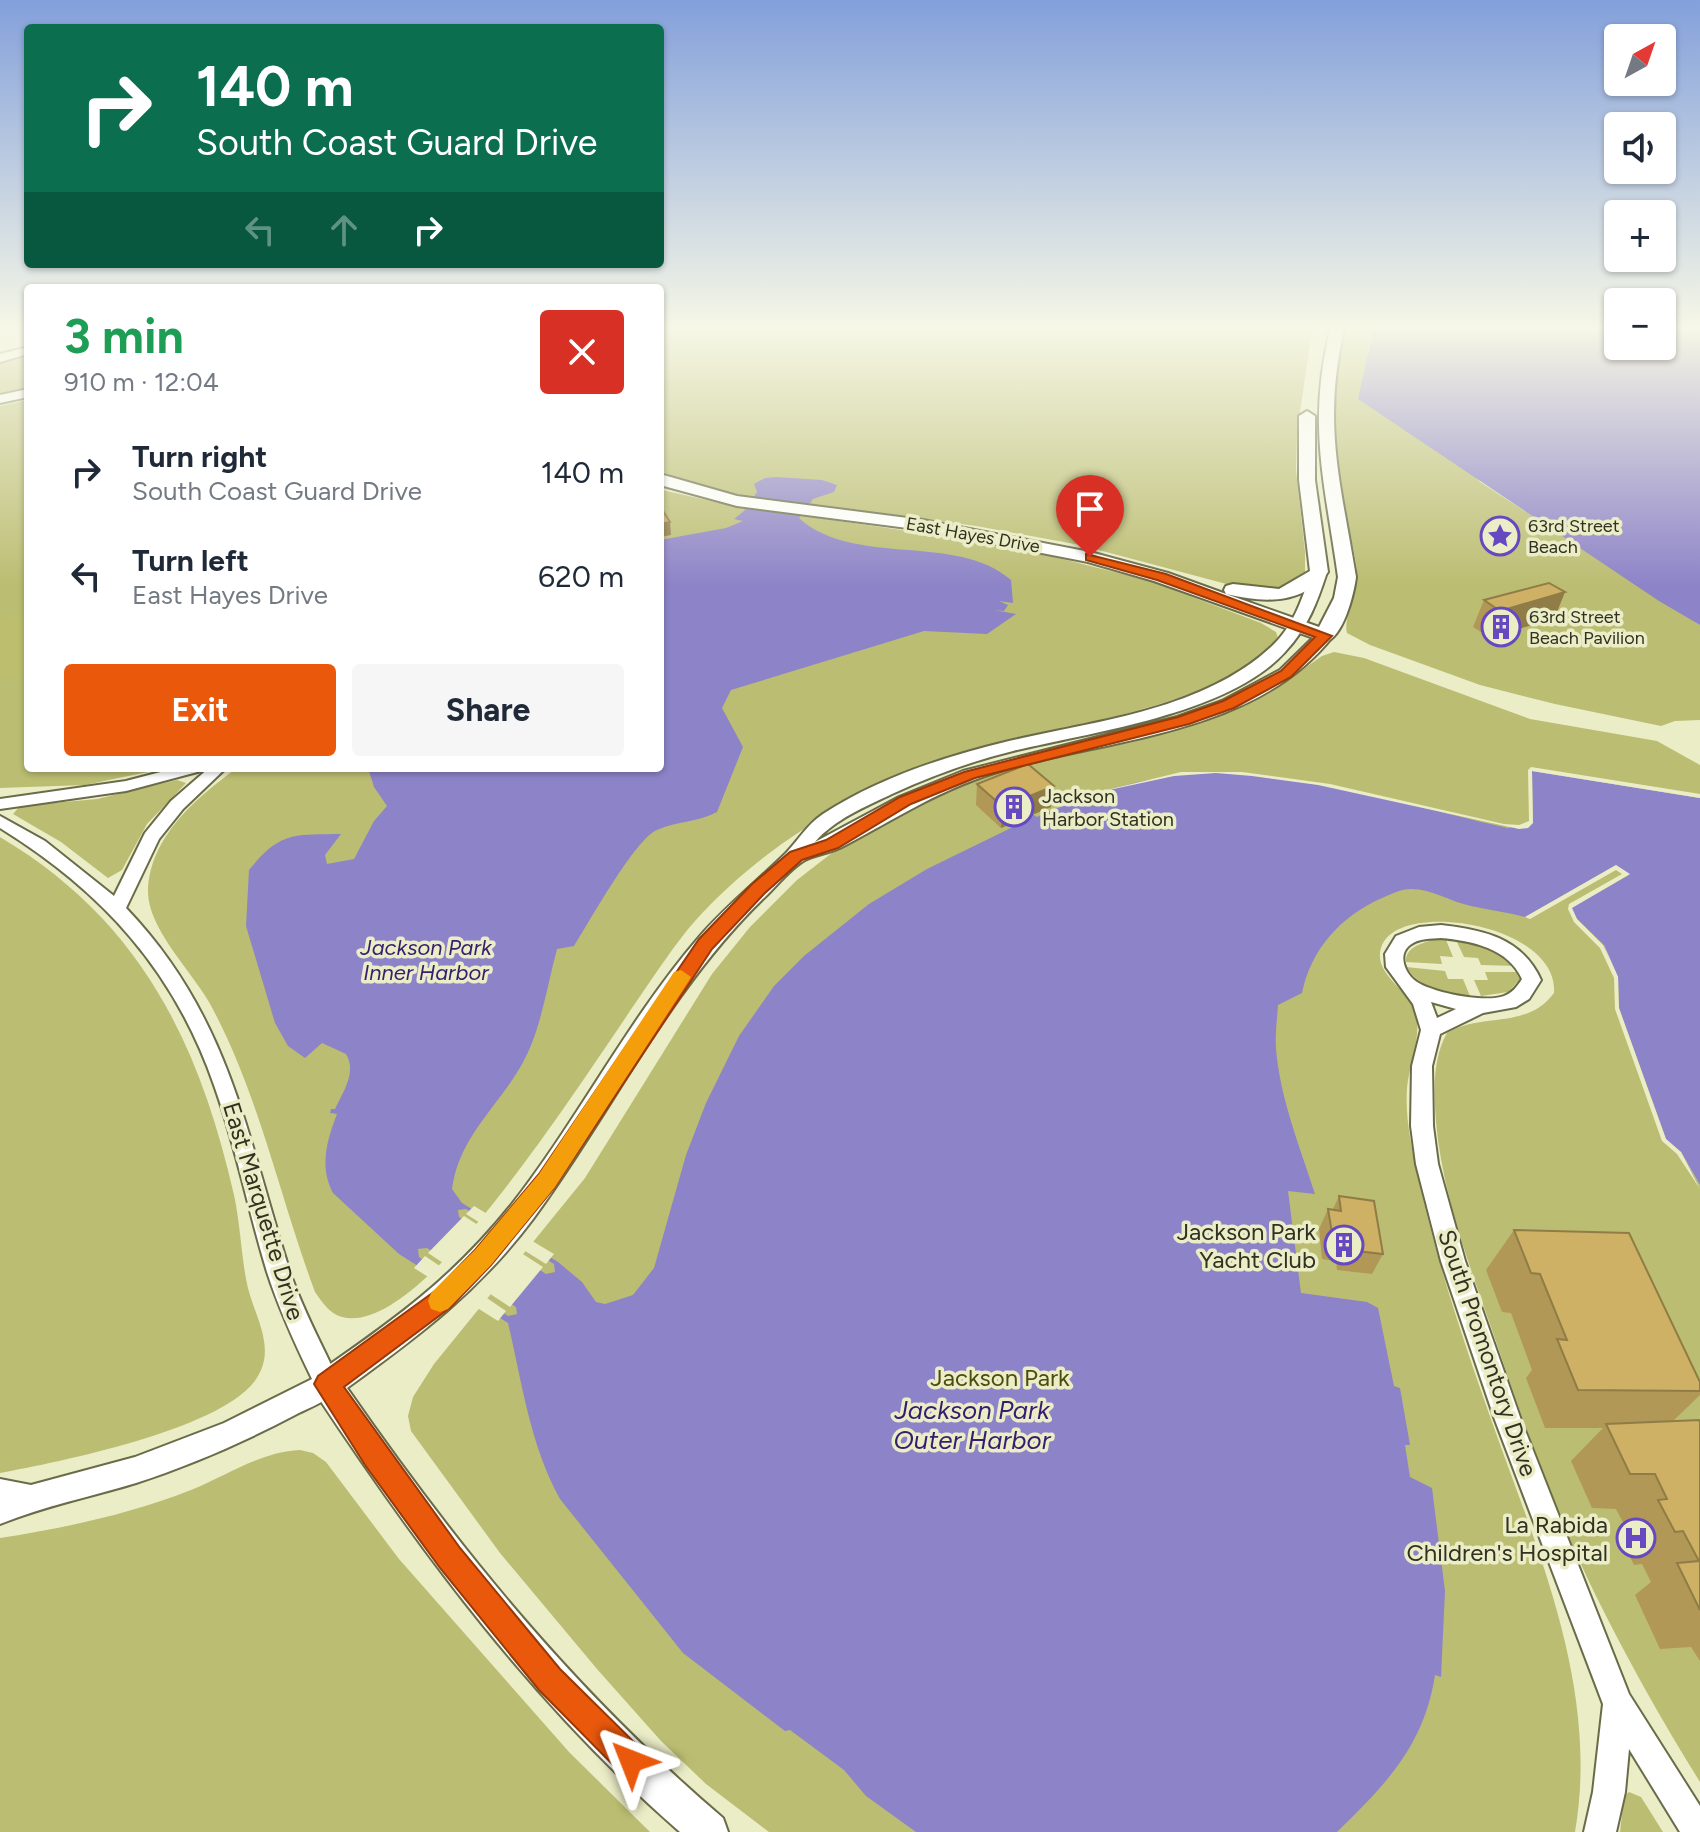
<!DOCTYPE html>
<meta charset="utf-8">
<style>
body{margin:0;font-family:Figtree,sans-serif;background:#f6f6f7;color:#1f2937;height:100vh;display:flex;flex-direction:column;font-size:30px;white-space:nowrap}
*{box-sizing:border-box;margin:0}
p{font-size:26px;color:#747a83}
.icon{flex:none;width:44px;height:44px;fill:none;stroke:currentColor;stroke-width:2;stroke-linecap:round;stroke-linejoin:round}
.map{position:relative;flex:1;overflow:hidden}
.side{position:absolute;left:24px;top:284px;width:640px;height:488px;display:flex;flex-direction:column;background:#fff;border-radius:8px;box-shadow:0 2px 6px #0004}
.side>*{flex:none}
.hud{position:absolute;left:24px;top:24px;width:640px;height:244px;border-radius:8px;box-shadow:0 2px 6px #0004;background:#0b6e4f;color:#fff;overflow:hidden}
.needle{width:52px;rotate:40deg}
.tools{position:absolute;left:1604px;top:24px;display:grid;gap:16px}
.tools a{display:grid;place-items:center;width:72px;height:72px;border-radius:8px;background:#fff;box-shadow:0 2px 6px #0004;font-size:40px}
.pin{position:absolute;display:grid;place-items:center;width:68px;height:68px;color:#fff;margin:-82px -34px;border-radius:50% 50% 50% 0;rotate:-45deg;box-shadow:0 0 8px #0007}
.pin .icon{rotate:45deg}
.me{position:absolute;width:88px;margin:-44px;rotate:315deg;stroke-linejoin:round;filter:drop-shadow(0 0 6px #0008)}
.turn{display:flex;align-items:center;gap:28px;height:168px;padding:0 40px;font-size:36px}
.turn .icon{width:104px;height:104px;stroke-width:2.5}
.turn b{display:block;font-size:56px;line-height:68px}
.lanes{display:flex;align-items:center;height:76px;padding:0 40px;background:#0003;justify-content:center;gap:40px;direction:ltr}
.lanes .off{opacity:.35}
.round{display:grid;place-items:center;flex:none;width:84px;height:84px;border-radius:8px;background:#f6f6f7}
.overview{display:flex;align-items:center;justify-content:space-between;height:136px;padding:0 40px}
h1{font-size:48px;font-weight:700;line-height:60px;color:#1e9e55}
.button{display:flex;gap:16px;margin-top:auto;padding:16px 40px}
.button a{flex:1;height:92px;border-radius:8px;background:#ea580c;color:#fff;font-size:32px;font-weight:700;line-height:92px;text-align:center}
.button a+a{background:#f6f6f7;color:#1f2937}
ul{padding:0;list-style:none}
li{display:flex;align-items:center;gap:24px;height:104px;padding:0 40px}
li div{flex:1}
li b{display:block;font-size:30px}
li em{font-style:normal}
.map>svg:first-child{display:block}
.green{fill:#bbbd72}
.forest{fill:#bdbf6f}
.water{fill:#8d83c8;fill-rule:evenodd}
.pier{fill:#ebedc7}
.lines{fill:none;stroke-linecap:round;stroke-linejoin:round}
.minor-casing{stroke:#6a6c49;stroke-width:4}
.major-casing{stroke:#6a6c49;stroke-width:4}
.highway-casing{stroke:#6a6c49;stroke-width:4}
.minor{fill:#fff;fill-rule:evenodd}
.major{fill:#fff;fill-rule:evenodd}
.highway{fill:#fff;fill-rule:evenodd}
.wall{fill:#b19856}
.shaded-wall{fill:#907c46}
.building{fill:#ceb164;stroke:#907c46;stroke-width:2}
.route{fill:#ea580c;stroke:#983908;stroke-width:2}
.slow{fill:#f59e0b}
.labels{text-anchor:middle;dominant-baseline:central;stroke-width:7;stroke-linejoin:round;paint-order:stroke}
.far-poi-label{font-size:18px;fill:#313122;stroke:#ebedc7;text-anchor:start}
.far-street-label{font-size:18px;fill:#313122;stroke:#ebedc7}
.poi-label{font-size:20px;fill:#313122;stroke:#ebedc7;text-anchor:start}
.water-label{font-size:22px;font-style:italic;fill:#351e6f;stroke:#ebedc7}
.near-street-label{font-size:24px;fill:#313122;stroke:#ebedc7}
.near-poi-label{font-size:24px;fill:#313122;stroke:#ebedc7;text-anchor:end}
.near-park-label{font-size:24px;fill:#4c4c0f;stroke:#ebedc7}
.near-water-label{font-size:26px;font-style:italic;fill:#351e6f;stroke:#ebedc7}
</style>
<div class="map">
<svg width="1700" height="1832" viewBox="0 0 1700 1832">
<rect width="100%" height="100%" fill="#ebedc7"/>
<g class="green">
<path d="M 660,330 L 1312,330 L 1297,433 L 1296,470 L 1305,552 L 1305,572 L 1301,585 L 1264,594 L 1080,545 L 976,526 L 741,495 L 688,482 L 660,471 Z"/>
<path d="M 1346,330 L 1373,330 L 1367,352 L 1480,482 L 1700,625 L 1700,720 L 1675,721 L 1661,726 L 1555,704 L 1480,685 L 1370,645 L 1347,633 C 1343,620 1357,591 1357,573 C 1356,551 1347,529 1343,507 C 1330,449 1328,387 1346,330 Z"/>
<path d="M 28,353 L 28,388 L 0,394 L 0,361 Z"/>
<path d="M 28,400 L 28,768 L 167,768 L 85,785 L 0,788 L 0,406 Z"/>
<path d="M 662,490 L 729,505 L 1011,546 L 1150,581 L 1261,623 L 1276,632 L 1278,638 C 1229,710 1021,730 937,762 C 846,797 761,848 695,921 C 635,987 437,1342 342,1317 C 330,1314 322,1302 315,1292 C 279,1196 259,1093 209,1002 C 191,971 148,928 148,892 C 149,837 197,797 237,768 L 660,768 Z"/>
<path d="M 1334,652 L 1364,658 L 1530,719 L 1657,741 L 1700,765 L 1700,798 L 1532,771 L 1630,874 L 1604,945 L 1681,1152 L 1700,1185 L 1700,1782 C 1662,1721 1626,1657 1594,1592 C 1553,1507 1521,1416 1491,1327 C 1468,1262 1442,1191 1436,1122 C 1434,1093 1432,1059 1447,1033 C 1482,1012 1527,1030 1554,993 C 1559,923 1395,898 1381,948 C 1373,973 1408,990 1415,1010 C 1423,1032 1409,1065 1407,1088 C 1405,1116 1411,1145 1417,1172 C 1438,1270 1472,1367 1506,1461 C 1550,1580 1597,1704 1575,1832 L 769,1832 L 706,1784 L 661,1741 L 597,1669 L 500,1553 L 411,1431 L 408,1416 L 413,1397 L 434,1364 L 585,1178 L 712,974 L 750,927 L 797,880 L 850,839 L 898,811 L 977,778 L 1032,762 L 1168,732 L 1213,719 L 1269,693 L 1322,656 Z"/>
<path d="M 177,780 L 186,783 L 147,824 L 122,870 L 108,878 L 61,842 L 13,814 L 20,806 L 97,799 Z"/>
<path d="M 0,837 C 140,920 199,1042 234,1195 C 240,1223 241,1251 246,1279 C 252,1315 280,1348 254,1382 C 217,1430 59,1462 0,1473 Z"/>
<path d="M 1432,940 L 1446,940 L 1453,957 L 1440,956 L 1442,964 L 1406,962 C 1405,948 1420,944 1432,940 Z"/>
<path d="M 1456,940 L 1495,950 L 1518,966 L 1481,965 L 1478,958 L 1464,957 Z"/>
<path d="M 1406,967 L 1445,971 L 1448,979 L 1463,979 L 1470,996 C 1447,995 1420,988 1406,967 Z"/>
<path d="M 1485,972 L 1522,972 L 1521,978 L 1508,992 L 1481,996 L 1474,980 L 1488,980 Z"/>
<path d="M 300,1450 L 313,1453 L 326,1462 L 399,1559 L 569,1752 L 650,1832 L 0,1832 L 0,1538 C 65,1528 130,1514 191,1490 C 228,1475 260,1452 300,1450 Z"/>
<path d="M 1629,1792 L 1641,1797 L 1663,1832 L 1620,1832 L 1624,1796 Z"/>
</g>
<g class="forest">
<path d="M 678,330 L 707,330 L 731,339 L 688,343 L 667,340 Z"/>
<path d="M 28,614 L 28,680 L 0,676 L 0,619 Z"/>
</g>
<g class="water">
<path d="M 1373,330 L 1618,330 L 1618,346 L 1662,346 L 1662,330 L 1700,330 L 1700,625 L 1659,601 L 1358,399 Z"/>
<path d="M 776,477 L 822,480 L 837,485 L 834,492 L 813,499 L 799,518 C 854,568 956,532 1011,580 L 1013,603 L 999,601 L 1008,605 L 1004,611 L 994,610 L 1016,614 L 987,634 L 924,631 L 731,690 L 722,708 L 743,747 L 717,812 C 699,822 677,821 657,830 C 635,839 590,921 574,946 L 557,949 C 546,990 541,1031 521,1066 C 496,1109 459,1137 452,1189 L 462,1203 L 558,1262 L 582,1282 L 596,1302 L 605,1304 L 633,1295 L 654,1268 L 686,1155 L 706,1103 L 739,1036 L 774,986 L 804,956 L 869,904 L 927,869 L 1019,824 L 1017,822 L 1028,811 L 1037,817 C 1092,792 1154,773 1214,773 C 1311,773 1414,807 1508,828 L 1533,823 L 1532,771 L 1700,798 L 1700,1185 L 1681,1152 L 1666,1139 L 1619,1008 L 1618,977 L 1604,945 L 1577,919 L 1571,908 L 1629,875 L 1616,865 L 1525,917 C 1507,912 1489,910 1471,906 C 1451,902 1432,889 1411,889 C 1401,889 1391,894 1382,898 C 1341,916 1311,949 1302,993 L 1278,1005 C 1277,1019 1275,1035 1276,1049 C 1280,1098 1300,1147 1315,1194 L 1288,1191 L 1301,1293 L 1367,1302 L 1378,1308 L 1394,1386 L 1400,1388 L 1410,1445 L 1405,1445 L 1410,1477 L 1432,1488 L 1445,1591 L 1441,1677 L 1435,1675 C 1424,1746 1386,1784 1337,1832 L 916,1832 L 866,1796 L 844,1770 L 790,1730 L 785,1731 L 683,1653 L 560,1499 C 530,1445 522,1382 508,1323 L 399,1254 L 333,1193 C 319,1167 327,1140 337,1114 L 330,1113 L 331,1109 L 335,1109 C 343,1092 357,1072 346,1054 L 322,1043 L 305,1058 L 288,1046 L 275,1023 L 246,926 L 249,870 C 281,830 296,835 341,834 L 325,855 L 327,864 L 354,859 L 374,821 L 387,806 L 374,787 L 368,768 L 660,768 L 660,540 L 726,528 L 743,521 L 734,519 L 744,511 L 757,492 L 754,484 L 765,478 ZM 466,1209 L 554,1264 L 555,1272 L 546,1274 L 459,1217 L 458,1210 ZM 427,1248 L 516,1307 L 517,1314 L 508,1316 L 419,1257 L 418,1249 Z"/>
</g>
<g class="pier">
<path d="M 1531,767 L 1700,794 L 1700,798 L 1532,771 L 1533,823 L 1528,828 L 1519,829 L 1318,785 L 1252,776 L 1216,773 L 1174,776 L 1086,795 L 1181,772 L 1242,772 L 1330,784 L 1504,824 L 1519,825 L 1529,821 L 1528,770 Z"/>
<path d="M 1616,865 L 1630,874 L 1572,908 L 1577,919 L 1603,945 L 1618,977 L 1619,1008 L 1666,1139 L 1681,1152 L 1700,1189 L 1677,1154 L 1662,1141 L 1615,1009 L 1614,978 L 1600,948 L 1574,922 L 1568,909 L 1569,904 L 1622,874 L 1616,870 L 1530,919 L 1525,917 Z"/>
<path d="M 474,1206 L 554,1254 L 546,1264 L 466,1214 Z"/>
<path d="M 464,1216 L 543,1267 L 510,1307 L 428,1253 Z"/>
<path d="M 425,1256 L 506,1311 L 498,1321 L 414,1268 Z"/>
</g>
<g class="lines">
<defs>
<g id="minor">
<path d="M 176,768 L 203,768 L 201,771 L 126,791 L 0,809 L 0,799 L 126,781 Z"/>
<path d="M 209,768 L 226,768 L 183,809 L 159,839 L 126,908 C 231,1018 246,1135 290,1272 C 303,1311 323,1346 340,1384 C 333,1400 310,1407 295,1415 C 244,1442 191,1465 136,1483 C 90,1497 44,1506 0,1524 L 0,1479 L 31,1485 L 135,1457 L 224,1423 L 312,1379 C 295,1344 279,1309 267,1272 C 248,1210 236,1146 214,1085 C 174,970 102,891 0,828 L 0,816 L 45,841 L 114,896 L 145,833 L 171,801 Z"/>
<path d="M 1441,925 C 1484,930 1522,938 1541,980 L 1529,999 L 1516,1007 L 1483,1013 L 1440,1034 L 1432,1066 L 1433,1126 L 1438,1164 L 1465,1261 L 1521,1420 L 1629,1694 L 1700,1806 L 1700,1832 L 1680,1832 L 1629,1749 L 1625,1792 L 1616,1832 L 1584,1832 L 1593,1792 L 1603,1704 L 1495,1420 L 1441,1261 L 1416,1164 L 1411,1126 L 1412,1066 L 1421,1030 L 1413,1004 L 1386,967 L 1385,954 L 1396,936 L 1419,927 ZM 1441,938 C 1472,941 1508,948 1522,979 C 1517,987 1512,993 1504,996 C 1485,1003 1434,993 1417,982 C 1405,974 1397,955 1410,945 C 1419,938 1431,939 1441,938 ZM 1431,1002 L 1456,1009 L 1437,1018 Z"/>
</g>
<g id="major">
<path d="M 28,347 L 28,354 L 0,362 L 0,354 Z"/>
<path d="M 1319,567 L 1327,572 C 1317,603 1308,627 1285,652 C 1229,714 1092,732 1013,751 C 972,761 931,776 892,794 C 865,807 835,819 815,842 L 899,797 L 963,771 L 1177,717 L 1222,701 L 1280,670 L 1319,632 L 1325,631 L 1333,636 C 1250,742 1091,737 974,780 C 924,799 888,823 842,847 C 830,853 817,854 805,860 C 792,867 778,884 767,895 C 670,987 612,1112 533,1219 C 478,1292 420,1335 347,1388 C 458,1548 574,1691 723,1818 L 728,1832 L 680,1832 C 535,1706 422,1554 316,1394 L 312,1384 L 316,1374 C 394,1320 452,1279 512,1204 C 579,1118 629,1018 700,936 C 725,907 755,883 782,857 C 797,843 805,826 823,814 C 878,778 946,756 1009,741 C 1095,721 1203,710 1271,647 C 1293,627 1302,600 1311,572 Z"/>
</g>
<g id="highway">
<path d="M 1330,330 L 1344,330 C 1322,425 1341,484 1356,577 C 1354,594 1343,638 1325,642 L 1154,581 L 1088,562 L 923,530 L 737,506 L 660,485 L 660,474 L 737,496 L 923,520 L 1090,552 L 1168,573 L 1226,594 L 1224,590 L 1226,586 L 1233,584 L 1279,589 L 1310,571 L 1299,480 L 1299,416 L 1307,411 L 1315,416 L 1315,480 L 1328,572 C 1302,605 1264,603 1226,594 L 1319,627 L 1334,598 L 1338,577 C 1325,484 1307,425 1330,330 Z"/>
<path d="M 28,389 L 28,397 L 0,403 L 0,395 Z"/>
</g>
</defs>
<use href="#minor" class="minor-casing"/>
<use href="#major" class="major-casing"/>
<use href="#highway" class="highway-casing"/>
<use href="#minor" class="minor"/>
<use href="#major" class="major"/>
<use href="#highway" class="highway"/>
</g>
<g class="wall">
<path d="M 1565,592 L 1554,619 L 1489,637 L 1473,627 L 1484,600 Z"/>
<path d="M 977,784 L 1051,807 L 1001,828 L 976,805 Z"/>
<path d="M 1339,1196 L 1383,1254 L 1372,1274 L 1337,1270 L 1336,1261 L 1322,1259 L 1319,1229 L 1328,1209 L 1333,1209 Z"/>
<path d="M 1514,1230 L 1700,1382 L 1700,1395 L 1672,1422 L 1700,1422 L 1700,1661 L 1691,1647 L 1660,1649 L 1635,1595 L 1651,1582 L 1642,1564 L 1634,1565 L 1619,1534 L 1626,1528 L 1616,1509 L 1592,1508 L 1571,1461 L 1603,1428 L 1545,1428 L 1526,1378 L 1532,1370 L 1511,1313 L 1502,1312 L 1486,1270 Z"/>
</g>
<g class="shaded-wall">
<path d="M 670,522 L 671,535 L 660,537 L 660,524 Z"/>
<path d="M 1565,592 L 1554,619 L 1489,637 L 1500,611 Z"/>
<path d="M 1054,786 L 1051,807 L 1001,828 L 1003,807 Z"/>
</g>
<g class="building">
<path d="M 663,511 L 670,522 L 660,524 L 660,512 Z"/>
<path d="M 1549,583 L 1565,592 L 1500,611 L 1484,600 Z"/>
<path d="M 1028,764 L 1054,786 L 1003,807 L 977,784 Z"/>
<path d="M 1339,1196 L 1374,1201 L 1383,1254 L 1348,1250 L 1347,1241 L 1333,1239 L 1328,1209 L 1341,1211 Z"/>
<path d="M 1514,1230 L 1629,1233 L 1700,1382 L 1700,1391 L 1578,1390 L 1557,1339 L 1567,1340 L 1540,1274 L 1531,1273 Z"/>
<path d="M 1699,1420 L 1700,1422 L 1700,1610 L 1677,1563 L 1699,1561 L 1683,1531 L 1675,1532 L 1658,1500 L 1667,1499 L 1655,1474 L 1630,1474 L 1606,1424 Z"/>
</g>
<linearGradient id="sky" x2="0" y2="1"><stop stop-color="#83a0db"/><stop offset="0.56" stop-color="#f6f7e6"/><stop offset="1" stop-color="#f6f7e6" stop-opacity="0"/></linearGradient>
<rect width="1700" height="586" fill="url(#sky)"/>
<path class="route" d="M 1086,554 L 1166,574 L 1332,636 L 1291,677 L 1234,708 L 1189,724 L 975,778 L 911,804 L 838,848 L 802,860 L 765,893 L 712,949 L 555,1187 L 491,1265 L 451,1307 L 344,1387 L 460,1548 L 560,1669 L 642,1750 L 646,1761 L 642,1772 L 631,1776 L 620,1772 L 539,1690 L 440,1568 L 365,1465 L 314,1384 L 318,1376 L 435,1291 L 475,1250 L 539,1174 L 699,939 L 752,884 L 790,852 L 826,840 L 900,797 L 964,772 L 1178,717 L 1223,701 L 1281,671 L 1315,637 L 1157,580 L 1086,560 Z"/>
<path class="slow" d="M 681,970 L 691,977 L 688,982 L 555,1187 L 491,1265 L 448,1309 L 440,1312 L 431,1309 L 428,1301 L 431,1293 L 475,1250 L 539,1174 L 674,972 Z"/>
<defs>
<symbol id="sight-ring" viewBox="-11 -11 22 22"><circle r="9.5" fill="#ebedc7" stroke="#6648c0" stroke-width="1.5"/><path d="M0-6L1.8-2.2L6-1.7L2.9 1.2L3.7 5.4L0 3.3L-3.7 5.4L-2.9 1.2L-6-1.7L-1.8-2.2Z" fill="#6648c0"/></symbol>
<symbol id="building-ring" viewBox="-11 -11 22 22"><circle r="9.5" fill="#ebedc7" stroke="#6648c0" stroke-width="1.5"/><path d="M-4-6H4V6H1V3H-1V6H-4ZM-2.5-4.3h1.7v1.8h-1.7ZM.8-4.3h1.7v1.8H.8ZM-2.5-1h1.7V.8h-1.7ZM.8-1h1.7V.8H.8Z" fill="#6648c0"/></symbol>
<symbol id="hospital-ring" viewBox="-11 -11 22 22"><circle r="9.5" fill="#ebedc7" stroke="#6648c0" stroke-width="1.5"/><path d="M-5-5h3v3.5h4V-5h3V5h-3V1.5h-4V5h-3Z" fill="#6648c0"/></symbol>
</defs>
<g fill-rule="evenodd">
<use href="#sight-ring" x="1478" y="514" width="44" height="44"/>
<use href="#building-ring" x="1479" y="605" width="44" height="44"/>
<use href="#building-ring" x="992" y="785" width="44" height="44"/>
<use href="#building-ring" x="1322" y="1223" width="44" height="44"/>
<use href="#hospital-ring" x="1614" y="1516" width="44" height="44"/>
</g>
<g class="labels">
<g class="far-poi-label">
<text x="1528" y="526">63rd Street<tspan x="1528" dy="21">Beach</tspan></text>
<text x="1529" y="617">63rd Street<tspan x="1529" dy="21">Beach Pavilion</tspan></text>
</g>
<g class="far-street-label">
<text transform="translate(973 535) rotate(10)">East Hayes Drive</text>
</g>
<g class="poi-label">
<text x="1042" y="796">Jackson<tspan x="1042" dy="23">Harbor Station</tspan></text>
</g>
<g class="water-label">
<text x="426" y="947">Jackson Park<tspan x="426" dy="25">Inner Harbor</tspan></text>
</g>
<g class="near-street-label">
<text transform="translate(264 1211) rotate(73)">East Marquette Drive</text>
<text transform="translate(1488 1353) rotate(71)">South Promontory Drive</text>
</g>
<g class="near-poi-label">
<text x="1316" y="1231">Jackson Park<tspan x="1316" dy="28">Yacht Club</tspan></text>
<text x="1608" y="1524">La Rabida<tspan x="1608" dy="28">Children's Hospital</tspan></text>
</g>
<g class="near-park-label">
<text x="1000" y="1377">Jackson Park</text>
</g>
<g class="near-water-label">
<text x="972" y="1410">Jackson Park<tspan x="972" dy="30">Outer Harbor</tspan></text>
</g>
</g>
</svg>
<div class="tools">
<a><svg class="needle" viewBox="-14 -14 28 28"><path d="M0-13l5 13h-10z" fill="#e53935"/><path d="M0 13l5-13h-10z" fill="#747a83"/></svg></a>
<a><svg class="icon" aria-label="sound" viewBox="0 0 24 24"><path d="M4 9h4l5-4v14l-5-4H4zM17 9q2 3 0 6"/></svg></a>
<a>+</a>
<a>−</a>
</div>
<div class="pin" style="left:1090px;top:557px;background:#d93025"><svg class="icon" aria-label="arrive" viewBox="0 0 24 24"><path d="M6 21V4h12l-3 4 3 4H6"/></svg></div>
<svg class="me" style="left:631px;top:1761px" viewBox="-20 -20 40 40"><path d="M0-17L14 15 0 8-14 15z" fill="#ea580c" stroke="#fff" stroke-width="4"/></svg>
<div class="hud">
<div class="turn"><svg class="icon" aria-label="right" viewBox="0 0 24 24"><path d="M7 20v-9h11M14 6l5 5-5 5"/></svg><div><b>140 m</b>South Coast Guard Drive</div></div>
<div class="lanes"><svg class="icon off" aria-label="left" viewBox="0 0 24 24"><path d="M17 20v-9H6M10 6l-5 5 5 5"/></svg><svg class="icon off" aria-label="ahead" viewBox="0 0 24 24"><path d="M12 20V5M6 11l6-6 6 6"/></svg><svg class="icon" aria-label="right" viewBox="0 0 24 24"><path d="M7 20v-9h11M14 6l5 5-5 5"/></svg></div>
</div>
<section class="side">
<div class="overview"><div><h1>3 min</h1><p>910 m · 12:04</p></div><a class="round" style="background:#d93025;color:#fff"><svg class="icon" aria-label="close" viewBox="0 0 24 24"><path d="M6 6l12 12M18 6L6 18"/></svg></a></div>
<ul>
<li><svg class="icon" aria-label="right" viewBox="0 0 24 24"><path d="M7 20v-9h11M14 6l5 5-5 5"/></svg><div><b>Turn right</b><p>South Coast Guard Drive</p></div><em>140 m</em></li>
<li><svg class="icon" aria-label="left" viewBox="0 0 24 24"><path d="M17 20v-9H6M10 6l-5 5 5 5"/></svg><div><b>Turn left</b><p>East Hayes Drive</p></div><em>620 m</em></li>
</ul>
<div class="button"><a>Exit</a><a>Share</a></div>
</section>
</div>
